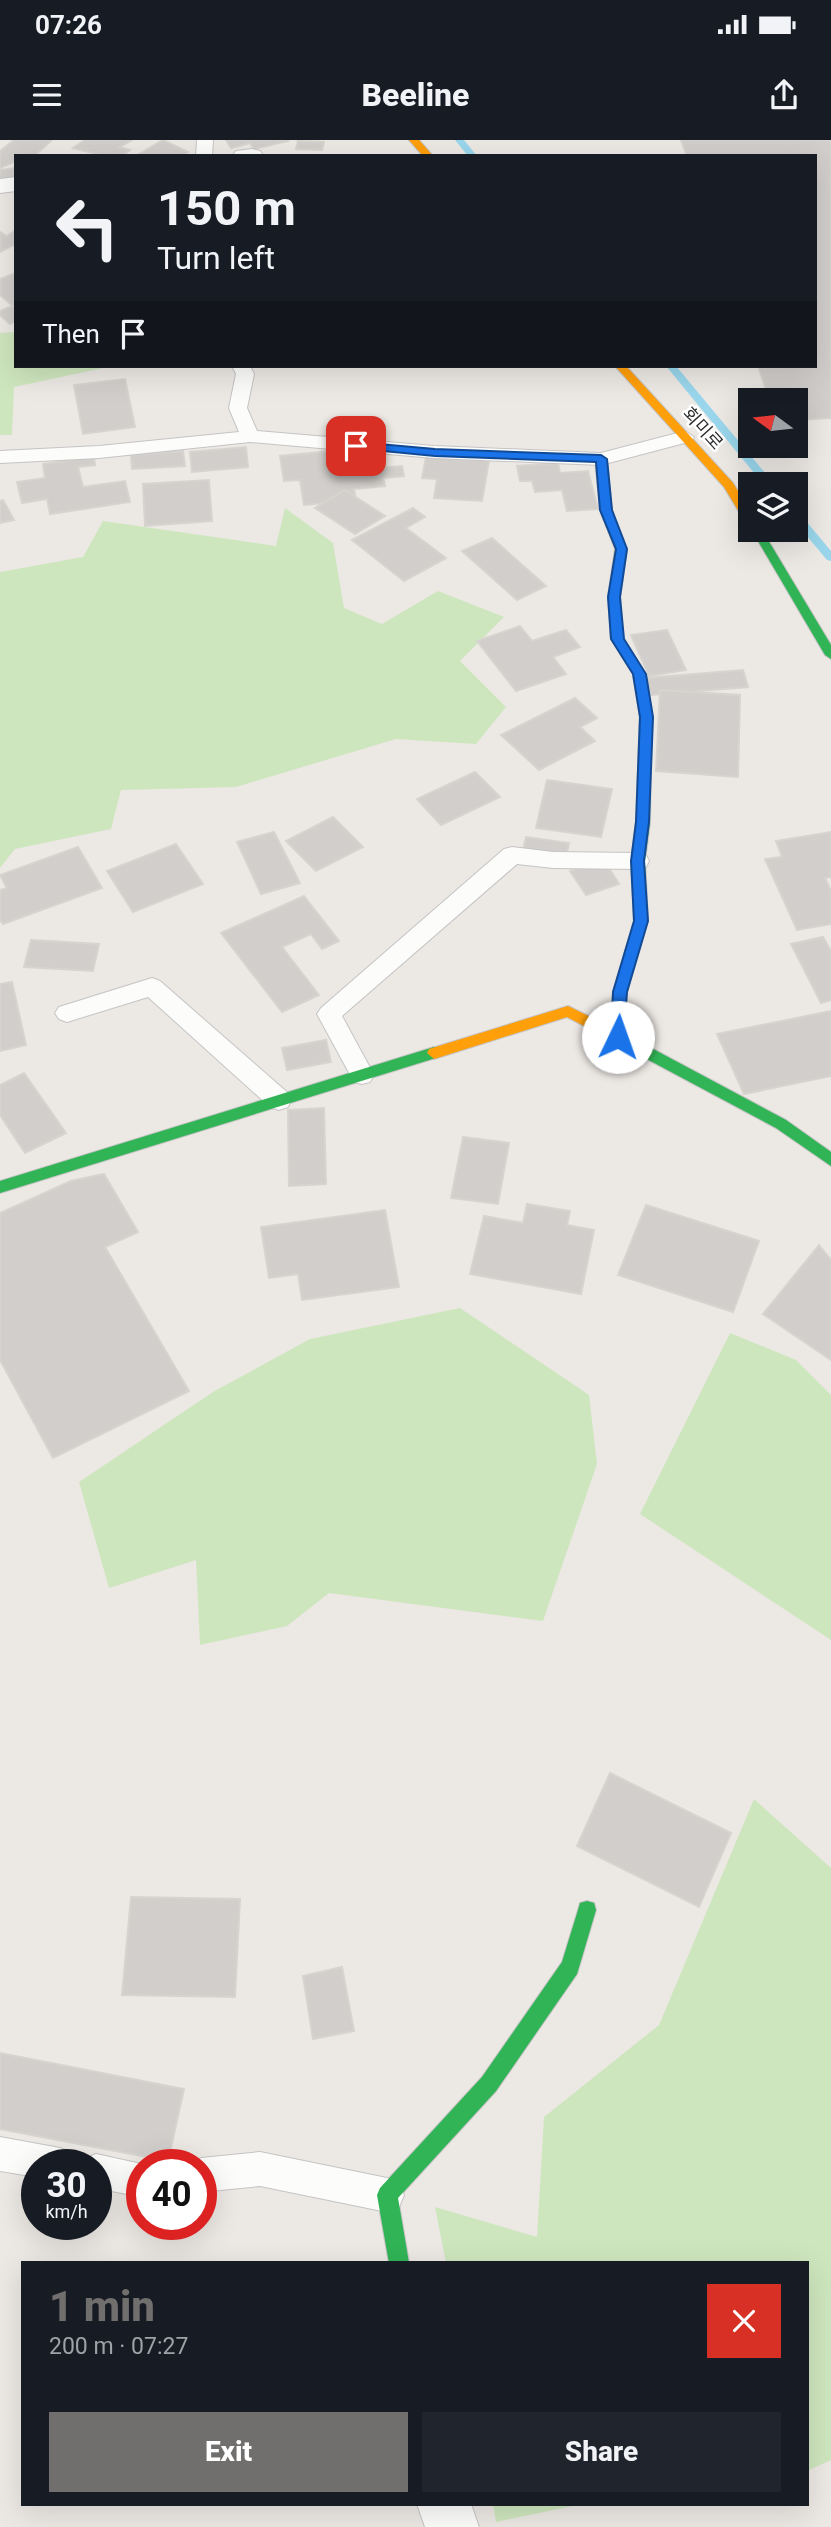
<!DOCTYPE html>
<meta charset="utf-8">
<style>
body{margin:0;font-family:Roboto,"Noto Sans KR",sans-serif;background:#20242c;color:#f1f3f6;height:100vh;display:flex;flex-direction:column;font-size:26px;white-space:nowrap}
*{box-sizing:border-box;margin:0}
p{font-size:23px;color:#9ea1a6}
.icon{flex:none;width:38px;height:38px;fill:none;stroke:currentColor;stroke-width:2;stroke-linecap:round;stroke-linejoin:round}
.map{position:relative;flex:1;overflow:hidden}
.drawer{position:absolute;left:21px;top:2121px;width:788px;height:245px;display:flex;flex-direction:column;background:#171b24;border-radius:0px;box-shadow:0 7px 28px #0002}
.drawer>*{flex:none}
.banner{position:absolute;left:14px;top:14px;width:803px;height:214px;border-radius:0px;box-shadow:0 7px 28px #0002;background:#171b24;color:#f1f3f6;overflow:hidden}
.needle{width:46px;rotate:285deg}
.fabs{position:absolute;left:738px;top:248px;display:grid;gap:14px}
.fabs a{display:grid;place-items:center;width:70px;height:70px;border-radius:0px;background:#171b24;box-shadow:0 7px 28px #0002;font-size:35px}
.speed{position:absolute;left:21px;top:2009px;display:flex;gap:14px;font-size:35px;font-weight:700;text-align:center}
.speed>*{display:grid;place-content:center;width:91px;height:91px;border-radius:50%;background:#171b24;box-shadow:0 7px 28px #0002;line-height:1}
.speed small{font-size:18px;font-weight:400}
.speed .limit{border:10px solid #d22;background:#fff;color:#111}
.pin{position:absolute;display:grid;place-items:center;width:60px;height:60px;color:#fff;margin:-30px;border-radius:14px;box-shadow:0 4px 10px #0006}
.me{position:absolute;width:77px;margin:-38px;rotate:3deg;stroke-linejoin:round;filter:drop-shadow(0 0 5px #0008)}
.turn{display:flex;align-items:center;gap:24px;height:147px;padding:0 28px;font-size:32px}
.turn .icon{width:91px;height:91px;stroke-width:2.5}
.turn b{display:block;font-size:49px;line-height:60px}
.then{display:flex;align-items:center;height:66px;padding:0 28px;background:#0003;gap:14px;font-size:26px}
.round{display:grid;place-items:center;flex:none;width:74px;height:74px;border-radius:0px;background:#20242c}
.summary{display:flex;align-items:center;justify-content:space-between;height:119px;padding:0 28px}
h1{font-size:42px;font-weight:800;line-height:52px;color:#706f6e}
.action{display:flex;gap:14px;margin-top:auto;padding:14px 28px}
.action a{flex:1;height:80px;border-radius:0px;background:#706f6e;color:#fff;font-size:28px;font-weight:800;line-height:80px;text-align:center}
.action a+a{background:#20242c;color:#f1f3f6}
.status{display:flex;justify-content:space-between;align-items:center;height:49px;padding:0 35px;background:#171b24;direction:ltr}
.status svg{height:19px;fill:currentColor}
header{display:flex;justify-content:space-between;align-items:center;height:91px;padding:0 28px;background:#171b24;font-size:32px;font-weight:800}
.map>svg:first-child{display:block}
.green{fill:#cee6be}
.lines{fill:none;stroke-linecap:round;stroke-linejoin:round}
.stream{fill:#99d6ec;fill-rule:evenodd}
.building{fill:#d1cecb;stroke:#d7d4d0;stroke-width:2}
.lane-casing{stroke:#c5c4c5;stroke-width:2}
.street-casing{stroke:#c5c4c5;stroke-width:2}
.fast-casing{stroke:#c5c4c5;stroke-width:2}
.slow-casing{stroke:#c5c4c5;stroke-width:2}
.lane{fill:#fcfcfb;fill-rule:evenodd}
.street{fill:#fcfcfb;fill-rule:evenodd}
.fast{fill:#30b455;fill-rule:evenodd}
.slow{fill:#ff9f0a;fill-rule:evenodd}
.route{fill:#1a73e8;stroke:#114b97;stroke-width:2}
.labels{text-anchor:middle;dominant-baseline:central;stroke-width:5;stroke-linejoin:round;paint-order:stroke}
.far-street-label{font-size:18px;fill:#2e2e2e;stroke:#fff}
</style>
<div class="status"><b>07:26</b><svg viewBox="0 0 49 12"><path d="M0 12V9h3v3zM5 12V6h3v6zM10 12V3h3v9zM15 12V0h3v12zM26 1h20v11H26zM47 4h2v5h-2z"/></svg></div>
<header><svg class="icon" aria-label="menu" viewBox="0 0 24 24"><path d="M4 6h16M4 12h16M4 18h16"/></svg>Beeline<svg class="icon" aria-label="share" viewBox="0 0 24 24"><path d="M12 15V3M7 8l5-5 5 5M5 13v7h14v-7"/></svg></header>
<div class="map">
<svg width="831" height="2387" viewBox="0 0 831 2387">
<rect width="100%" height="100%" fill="#ece8e4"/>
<g class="green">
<path d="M 16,192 L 16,226 L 113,226 L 14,247 L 12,295 L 0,295 L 0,193 Z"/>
<path d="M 285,368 L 333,403 L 344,468 L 382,484 L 438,451 L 504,477 L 460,521 L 506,567 L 476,604 L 396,599 L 236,647 L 121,650 L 111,689 L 15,709 L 0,728 L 0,432 L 83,417 L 103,381 L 276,406 Z"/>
<path d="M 460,1168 L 589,1255 L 597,1324 L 543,1481 L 329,1453 L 287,1486 L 200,1505 L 196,1420 L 109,1448 L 79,1342 L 213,1252 L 310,1199 Z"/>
<path d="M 730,1193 L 796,1220 L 831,1255 L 831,1500 L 640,1374 Z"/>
<path d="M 754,1659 L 831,1728 L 831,2320 L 807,2331 L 807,2123 L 446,2123 L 435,2067 L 537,2097 L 544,1977 L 659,1885 Z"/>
<path d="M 493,2364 L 582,2364 L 496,2382 Z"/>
</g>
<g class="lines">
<g class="stream">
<path d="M 455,0 L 464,0 L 477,16 L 468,16 Z"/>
<path d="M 666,226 L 676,226 L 775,345 L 764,345 Z"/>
<path d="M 796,373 L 800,374 L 831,411 L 831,421 L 827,420 L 796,383 Z"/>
</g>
</g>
<g class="building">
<path d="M 14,0 L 48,0 L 51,1 L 34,16 L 16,16 L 16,21 L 0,28 L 0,11 Z"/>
<path d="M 85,0 L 132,0 L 119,7 L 130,10 L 122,16 L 105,16 L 73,8 Z"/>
<path d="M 163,0 L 188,12 L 181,16 L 136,16 Z"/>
<path d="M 226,0 L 287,0 L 288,1 L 254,9 L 250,3 L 231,8 Z"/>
<path d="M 681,0 L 831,0 L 831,278 L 796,280 L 796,261 L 770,261 L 758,226 L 816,226 L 816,16 L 687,16 Z"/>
<path d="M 298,1 L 324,2 L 322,10 L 296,9 Z"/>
<path d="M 16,28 L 16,38 L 0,39 L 0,30 Z"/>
<path d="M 16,90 L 16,104 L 0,112 L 0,92 L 7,96 Z"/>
<path d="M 16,133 L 16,181 L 10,184 L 0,175 L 0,171 L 13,166 L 0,155 L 0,139 Z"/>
<path d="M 125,239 L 135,287 L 83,294 L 74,245 Z"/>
<path d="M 246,307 L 248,327 L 192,332 L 190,312 Z"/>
<path d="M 183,311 L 185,326 L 132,329 L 131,315 Z"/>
<path d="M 331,311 L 335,332 L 402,326 L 404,336 L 383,338 L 385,346 L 354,349 L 356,360 L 304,365 L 300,340 L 284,341 L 280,316 Z"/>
<path d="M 94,317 L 95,325 L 78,327 L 83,347 L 125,341 L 130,362 L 50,374 L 47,359 L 22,363 L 17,342 L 45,338 L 43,324 Z"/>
<path d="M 426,317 L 489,321 L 482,361 L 434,358 L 437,339 L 422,338 Z"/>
<path d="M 558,323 L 560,333 L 588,331 L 598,369 L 567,371 L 562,350 L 535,352 L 532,341 L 520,341 L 517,326 Z"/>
<path d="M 209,340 L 212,381 L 145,386 L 143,344 Z"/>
<path d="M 345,350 L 385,376 L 355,394 L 315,368 Z"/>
<path d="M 3,360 L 14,380 L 0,383 L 0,361 Z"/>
<path d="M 413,368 L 425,377 L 406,388 L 446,418 L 404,441 L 352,400 Z"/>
<path d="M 492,398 L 546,446 L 517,460 L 462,411 Z"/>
<path d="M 520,486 L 532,501 L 566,490 L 580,507 L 553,517 L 566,534 L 516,551 L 477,501 Z"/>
<path d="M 667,490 L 686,530 L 649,536 L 631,495 Z"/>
<path d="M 743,530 L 748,547 L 651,555 L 646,538 Z"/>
<path d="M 660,550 L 740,555 L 738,637 L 656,631 Z"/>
<path d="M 575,558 L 597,578 L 580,587 L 595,601 L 539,630 L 501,595 Z"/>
<path d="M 475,632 L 500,657 L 441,685 L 417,659 Z"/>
<path d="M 547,640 L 612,649 L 601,697 L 536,688 Z"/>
<path d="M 333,677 L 363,707 L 316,731 L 286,701 Z"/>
<path d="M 274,692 L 300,743 L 261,754 L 237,702 Z"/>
<path d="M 831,692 L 831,737 L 825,738 L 831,751 L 831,784 L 797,790 L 765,719 L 782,717 L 776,701 Z"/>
<path d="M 526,697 L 569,703 L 566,717 L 523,711 Z"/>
<path d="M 176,704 L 203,744 L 133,772 L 107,731 Z"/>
<path d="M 78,707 L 102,748 L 3,784 L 0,780 L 0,750 L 7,748 L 0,735 Z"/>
<path d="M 604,720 L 619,744 L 586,755 L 570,731 Z"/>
<path d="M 304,756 L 339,801 L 322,809 L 311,794 L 282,807 L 319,855 L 282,872 L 221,793 Z"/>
<path d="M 823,797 L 831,811 L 831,860 L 821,863 L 791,804 Z"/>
<path d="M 31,800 L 99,804 L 93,831 L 24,827 Z"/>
<path d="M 12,842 L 26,905 L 0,911 L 0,844 Z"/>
<path d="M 831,871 L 831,936 L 744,954 L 717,894 Z"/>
<path d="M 326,900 L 331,922 L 287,930 L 282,908 Z"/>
<path d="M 24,933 L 66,993 L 25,1013 L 0,975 L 0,945 Z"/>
<path d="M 324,968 L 326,1044 L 289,1046 L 288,970 Z"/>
<path d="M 463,997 L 509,1003 L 498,1064 L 451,1058 Z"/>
<path d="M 104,1034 L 138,1092 L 105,1107 L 189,1251 L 53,1318 L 0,1220 L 0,1073 L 71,1041 Z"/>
<path d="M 527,1064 L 570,1071 L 567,1085 L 594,1090 L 581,1154 L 470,1134 L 484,1076 L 523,1083 Z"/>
<path d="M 646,1065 L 759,1101 L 733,1172 L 618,1135 Z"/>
<path d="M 385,1070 L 399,1147 L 302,1160 L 298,1134 L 269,1138 L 261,1087 Z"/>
<path d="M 819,1105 L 831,1120 L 831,1220 L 763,1174 Z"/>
<path d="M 610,1633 L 731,1693 L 699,1767 L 577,1706 Z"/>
<path d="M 131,1757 L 240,1759 L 235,1857 L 122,1855 Z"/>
<path d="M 342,1827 L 354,1891 L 313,1899 L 303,1836 Z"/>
<path d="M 0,1913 L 184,1949 L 168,2021 L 0,1989 Z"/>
</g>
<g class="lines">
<defs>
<g id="lane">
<path d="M 197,0 L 213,0 L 212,16 L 196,16 Z"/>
<path d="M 232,226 L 250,226 L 254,234 L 247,268 L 257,291 L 434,306 L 601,313 L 685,291 L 694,297 L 692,301 L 601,325 L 434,318 L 250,302 L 99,318 L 0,323 L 0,311 L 99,306 L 239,292 L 229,268 L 236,234 Z"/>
<path d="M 512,707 L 553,712 L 638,713 L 646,715 L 649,721 L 646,727 L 638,729 L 553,728 L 517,724 L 342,876 L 374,935 L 370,942 L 362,944 L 354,942 L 317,874 L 321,868 L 504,709 Z"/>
<path d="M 152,838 L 160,841 L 288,953 L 291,960 L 288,967 L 279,970 L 270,967 L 148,857 L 67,882 L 59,879 L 55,873 L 59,867 Z"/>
<path d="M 0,1997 L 60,2008 L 72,2013 L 77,2025 L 37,2025 L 37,2037 L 0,2031 Z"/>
<path d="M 260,2012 L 387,2038 L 399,2043 L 404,2055 L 399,2067 L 387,2072 L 260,2046 L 201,2052 L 201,2025 L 189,2025 L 201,2018 Z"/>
<path d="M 96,2014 L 146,2025 L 142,2025 L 142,2057 L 96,2048 L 96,2025 L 82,2025 L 84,2019 Z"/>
</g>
<g id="street">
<path d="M 252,9 L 260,11 L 264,16 L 232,16 L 236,11 Z"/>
<path d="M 16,37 L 16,51 L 0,53 L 0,39 Z"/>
<path d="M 417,2364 L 471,2364 L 479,2387 L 425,2387 Z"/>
</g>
<g id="fast">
<path d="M 751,389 L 762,390 L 831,505 L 831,519 L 825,515 Z"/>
<path d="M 645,594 L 651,598 L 650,682 L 645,721 L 648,781 L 627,852 L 625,894 L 786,980 L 831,1012 L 831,1026 L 776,988 L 613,901 L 611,897 L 613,852 L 634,781 L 631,721 L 636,682 L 639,598 Z"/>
<path d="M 434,907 L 439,909 L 441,913 L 439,917 L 0,1053 L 0,1041 Z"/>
<path d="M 587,1761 L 594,1763 L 596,1770 L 577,1834 L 496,1951 L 398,2058 L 409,2123 L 389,2123 L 377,2055 L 380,2048 L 482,1937 L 562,1822 L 578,1770 L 580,1763 Z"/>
</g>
<g id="slow">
<path d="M 409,0 L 419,0 L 433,16 L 423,16 Z"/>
<path d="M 615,226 L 626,226 L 733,343 L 751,372 L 751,386 L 747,385 L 724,347 Z"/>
<path d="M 601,316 L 607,319 L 612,370 L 627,409 L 620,457 L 623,499 L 645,534 L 652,577 L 651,598 L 645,602 L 639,598 L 640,577 L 633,534 L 611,499 L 608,457 L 615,409 L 600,370 L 595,319 Z"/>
<path d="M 568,866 L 623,893 L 625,897 L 623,901 L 613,901 L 567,877 L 434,919 L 427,913 L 429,909 Z"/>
</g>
</defs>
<use href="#lane" class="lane-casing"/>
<use href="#street" class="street-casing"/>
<use href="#fast" class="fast-casing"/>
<use href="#slow" class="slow-casing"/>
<use href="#lane" class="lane"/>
<use href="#street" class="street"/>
<use href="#fast" class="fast"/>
<use href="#slow" class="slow"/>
</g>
<path class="route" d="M 356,302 L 435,309 L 601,315 L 607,319 L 612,370 L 627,409 L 620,457 L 624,499 L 646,534 L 653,577 L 649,682 L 644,721 L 648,781 L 627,852 L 623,901 L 613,901 L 611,897 L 613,852 L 634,781 L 631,721 L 636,682 L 640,577 L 633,534 L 611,499 L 608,457 L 616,409 L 600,370 L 596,322 L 435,316 L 352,308 L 350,306 Z"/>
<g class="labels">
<g class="far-street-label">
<text transform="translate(703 288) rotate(48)">회미로</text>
</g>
</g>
</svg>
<div class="fabs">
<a><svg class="needle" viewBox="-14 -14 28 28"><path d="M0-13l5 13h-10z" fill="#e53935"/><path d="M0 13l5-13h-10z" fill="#9ea1a6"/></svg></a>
<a><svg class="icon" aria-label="layers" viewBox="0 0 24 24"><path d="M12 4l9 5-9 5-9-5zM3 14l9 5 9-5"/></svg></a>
</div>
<div class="speed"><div>30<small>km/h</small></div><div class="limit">40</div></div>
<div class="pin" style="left:356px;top:306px;background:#d93025"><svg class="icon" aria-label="arrive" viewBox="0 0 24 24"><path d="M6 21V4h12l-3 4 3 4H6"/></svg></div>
<svg class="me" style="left:618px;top:897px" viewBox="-20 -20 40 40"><circle r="19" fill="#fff"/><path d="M0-13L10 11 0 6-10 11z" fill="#1a73e8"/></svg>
<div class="banner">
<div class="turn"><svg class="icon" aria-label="left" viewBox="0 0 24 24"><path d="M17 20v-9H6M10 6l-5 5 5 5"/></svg><div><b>150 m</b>Turn left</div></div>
<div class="then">Then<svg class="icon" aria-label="arrive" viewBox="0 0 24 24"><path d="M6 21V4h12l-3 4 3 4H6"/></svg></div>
</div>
<section class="drawer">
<div class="summary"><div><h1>1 min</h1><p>200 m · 07:27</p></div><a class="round" style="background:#d93025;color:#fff"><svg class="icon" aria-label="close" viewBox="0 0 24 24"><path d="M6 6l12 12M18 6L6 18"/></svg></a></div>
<div class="action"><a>Exit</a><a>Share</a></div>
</section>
</div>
